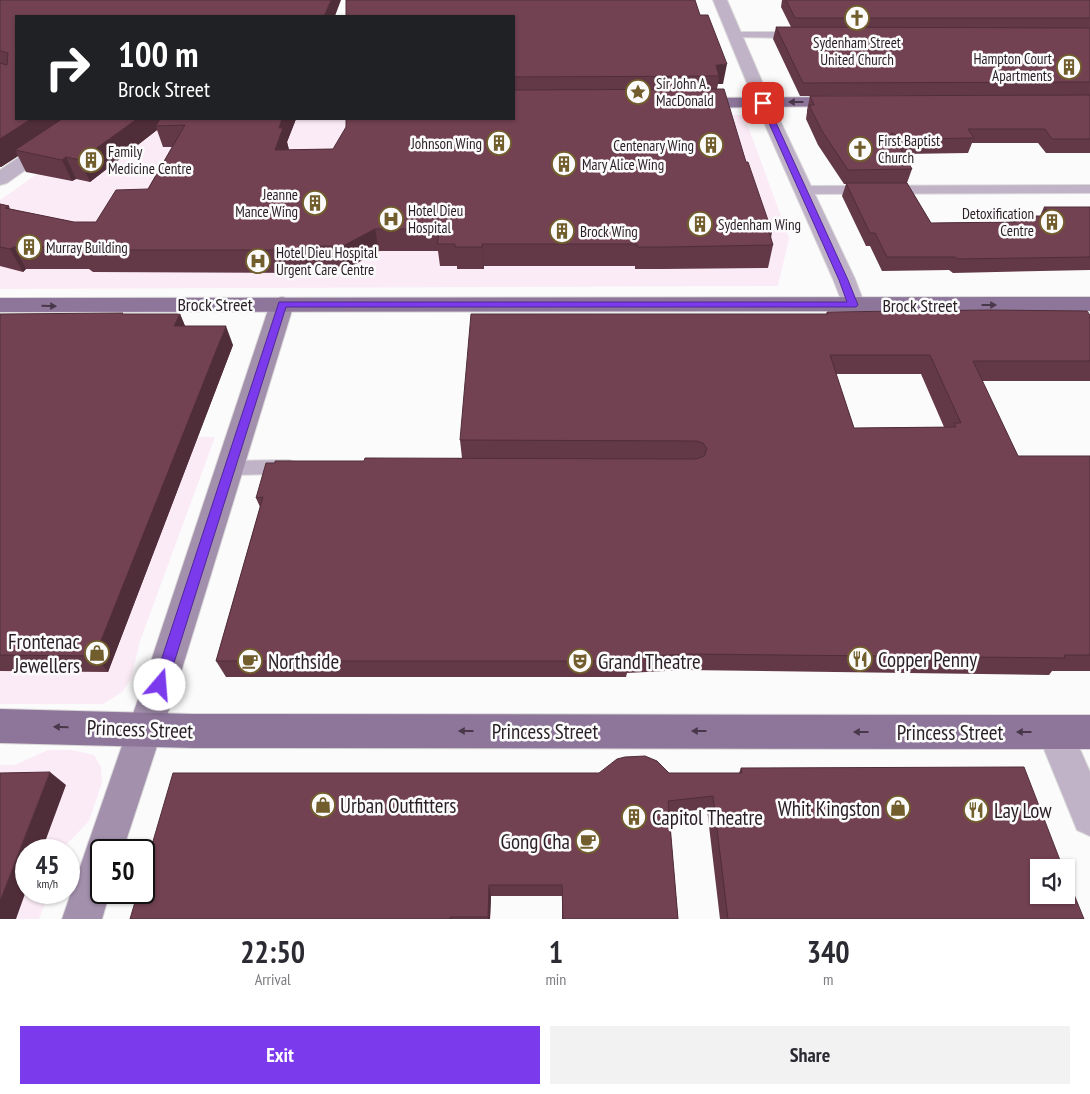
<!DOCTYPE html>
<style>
body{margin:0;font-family:"PT Sans Narrow",sans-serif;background:#f2f2f3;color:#2b2b33;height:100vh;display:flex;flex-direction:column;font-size:19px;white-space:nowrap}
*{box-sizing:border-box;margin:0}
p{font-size:16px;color:#7c7c81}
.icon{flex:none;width:28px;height:28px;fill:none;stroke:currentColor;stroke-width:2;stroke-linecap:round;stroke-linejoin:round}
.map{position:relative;height:919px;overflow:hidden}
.drawer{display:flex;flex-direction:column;background:#fff;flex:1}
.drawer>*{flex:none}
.hud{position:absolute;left:15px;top:15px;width:500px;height:105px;border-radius:0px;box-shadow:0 1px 4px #0004;background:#202124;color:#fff;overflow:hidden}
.buttons{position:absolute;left:1030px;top:859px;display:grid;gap:10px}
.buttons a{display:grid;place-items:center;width:45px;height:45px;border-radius:0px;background:#fff;box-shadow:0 1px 4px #0004;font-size:25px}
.speed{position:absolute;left:15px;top:839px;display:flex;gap:10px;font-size:25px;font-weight:700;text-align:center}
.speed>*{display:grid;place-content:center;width:65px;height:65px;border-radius:50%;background:#fff;box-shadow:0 1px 4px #0004;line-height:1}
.speed small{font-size:12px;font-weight:400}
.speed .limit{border:2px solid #111;border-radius:8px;background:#fff;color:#111}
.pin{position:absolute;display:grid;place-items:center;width:42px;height:42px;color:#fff;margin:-21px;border-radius:10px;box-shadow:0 2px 8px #0006}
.me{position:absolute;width:55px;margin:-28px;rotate:18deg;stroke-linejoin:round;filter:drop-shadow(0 0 4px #0008)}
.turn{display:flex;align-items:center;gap:18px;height:105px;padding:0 20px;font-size:22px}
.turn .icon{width:65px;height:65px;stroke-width:2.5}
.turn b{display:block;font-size:35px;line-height:42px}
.eta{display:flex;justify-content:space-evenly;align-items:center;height:85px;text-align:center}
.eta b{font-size:30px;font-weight:600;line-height:35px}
.action{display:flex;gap:10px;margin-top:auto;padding:10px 20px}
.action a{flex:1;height:58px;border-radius:0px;background:#7c3aed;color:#fff;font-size:20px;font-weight:600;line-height:58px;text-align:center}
.action a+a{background:#f2f2f3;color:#2b2b33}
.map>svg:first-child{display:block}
.built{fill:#fbebf6}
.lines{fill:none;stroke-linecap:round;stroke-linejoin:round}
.service-casing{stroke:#dad8d9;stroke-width:2}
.minor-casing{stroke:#dad8d9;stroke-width:2}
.tertiary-casing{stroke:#dad8d9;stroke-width:2}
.secondary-casing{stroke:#dad8d9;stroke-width:2}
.primary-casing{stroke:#dad8d9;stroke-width:2}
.service{fill:#c0b3c7;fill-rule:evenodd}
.minor{fill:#c0b3c7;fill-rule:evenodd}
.tertiary{fill:#c0b3c7;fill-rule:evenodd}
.secondary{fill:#a390ad;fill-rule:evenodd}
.primary{fill:#8e769a;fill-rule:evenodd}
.wall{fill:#633947;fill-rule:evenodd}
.shaded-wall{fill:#502e39}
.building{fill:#734252;stroke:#502e39;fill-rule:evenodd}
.oneway{fill:#483849}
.route{fill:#7c3aed;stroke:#51269a}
.labels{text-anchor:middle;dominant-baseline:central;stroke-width:5;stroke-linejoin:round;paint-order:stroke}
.far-poi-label{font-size:15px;fill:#2a1e26;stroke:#fbfbfb;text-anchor:start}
.street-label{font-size:18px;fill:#2a1e26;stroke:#fbfbfb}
.near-poi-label{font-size:21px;fill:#2a1e26;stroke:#fbfbfb;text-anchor:start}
.near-street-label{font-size:21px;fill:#2a1e26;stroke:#fbfbfb}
</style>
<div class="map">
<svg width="1090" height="919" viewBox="0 0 1090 919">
<rect width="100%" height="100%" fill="#fbfbfb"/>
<g class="built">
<path d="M 744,115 L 789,238 L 778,286 L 0,289 L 0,200 L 116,119 L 514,119 L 514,116 Z"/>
<path d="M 125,437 L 215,437 L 140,641 L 131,679 L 122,692 L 103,704 L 0,704 L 0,471 Z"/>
<path d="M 48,750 L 72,750 L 94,755 L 101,767 L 102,783 L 89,821 L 66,845 L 64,850 L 26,850 L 26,892 L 49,893 L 39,919 L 0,919 L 0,765 L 15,765 Z"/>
</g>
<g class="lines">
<defs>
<g id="service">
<path d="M 735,32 L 797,32 L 802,35 L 797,38 L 732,37 L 732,33 Z"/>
<path d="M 1090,185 L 1090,193 L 803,194 L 797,190 L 803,186 Z"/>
<path d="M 289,460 L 295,462 L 298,467 L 295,472 L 289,474 L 230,475 L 224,473 L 221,468 L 224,463 L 230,461 Z"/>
</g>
<g id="minor">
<path d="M 713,0 L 727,0 L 767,93 L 855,279 L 865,305 L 861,310 L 853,312 L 845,310 L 833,279 L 751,93 Z"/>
<path d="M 1055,715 L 1067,720 L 1090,772 L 1090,836 L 1077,830 L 1037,732 L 1043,720 Z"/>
</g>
<path id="tertiary" d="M 75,119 L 95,119 L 92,123 L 7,183 L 0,185 L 0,170 Z"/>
<path id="secondary" d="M 282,297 L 290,299 L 294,304 L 177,685 L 123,850 L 101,850 L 101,892 L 110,892 L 102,919 L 62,919 L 143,685 L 270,304 L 274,299 Z"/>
<g id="primary">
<path d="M 845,97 L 851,98 L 854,102 L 851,106 L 690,108 L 684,107 L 681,103 L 684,99 L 690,98 Z"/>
<path d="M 1090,297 L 1090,311 L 0,312 L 0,298 Z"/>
<path d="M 0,709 L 193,714 L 1090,715 L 1090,749 L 193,748 L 0,743 Z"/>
</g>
</defs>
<use href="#service" class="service-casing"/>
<use href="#minor" class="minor-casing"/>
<use href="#tertiary" class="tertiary-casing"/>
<use href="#secondary" class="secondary-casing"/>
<use href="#primary" class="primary-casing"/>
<use href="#service" class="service"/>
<use href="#minor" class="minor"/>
<use href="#tertiary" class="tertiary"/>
<use href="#secondary" class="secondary"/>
<use href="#primary" class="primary"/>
</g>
<g class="wall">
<path d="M 0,0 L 16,16 L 16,119 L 296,119 L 287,142 L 289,150 L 333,149 L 514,119 L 514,16 L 700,15 L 723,84 L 718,84 L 717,89 L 746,162 L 772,232 L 771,238 L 773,245 L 768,268 L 663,269 L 635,269 L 635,266 L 484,266 L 484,269 L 457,269 L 457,266 L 440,266 L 438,251 L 379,251 L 348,268 L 310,268 L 309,273 L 93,272 L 89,269 L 26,269 L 23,272 L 0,266 L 0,204 L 9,206 L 10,209 L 74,222 L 96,222 L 148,189 L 172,147 L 163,147 L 157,130 L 90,182 L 76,179 L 72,181 L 26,172 L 18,156 L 1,167 L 0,167 Z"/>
<path d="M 782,0 L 1090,0 L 1090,95 L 800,96 L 773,39 L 776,27 L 791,27 L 781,7 Z"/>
<path d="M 1090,95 L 1090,153 L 1046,153 L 1038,143 L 972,143 L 968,153 L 903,154 L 912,169 L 907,183 L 931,223 L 1009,222 L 1012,216 L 1040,216 L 1044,207 L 1090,207 L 1090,270 L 953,273 L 949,270 L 882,271 L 870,246 L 866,246 L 842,196 L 846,184 L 844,184 L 818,145 L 806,119 L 807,112 L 807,110 L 810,96 Z"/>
<path d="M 827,312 L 1090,315 L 1090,381 L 982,381 L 1018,456 L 1090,456 L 1090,671 L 1052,671 L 1049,675 L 685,670 L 627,673 L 626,677 L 226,677 L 216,661 L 260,507 L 256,498 L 364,461 L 462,458 L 460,440 L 826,314 ZM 836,374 L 921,374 L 944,427 L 854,428 Z"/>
<path d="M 0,314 L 180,314 L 185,326 L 233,345 L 108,672 L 0,671 Z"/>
<path d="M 741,768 L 1084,919 L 720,919 L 707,809 L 669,813 L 678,919 L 562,919 L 562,896 L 491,896 L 490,919 L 130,919 L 599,773 L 739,773 Z"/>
</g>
<g class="shaded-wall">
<path d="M 331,0 L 341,0 L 335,16 L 324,16 Z"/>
<path d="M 727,64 L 723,84 L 718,84 L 719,76 L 716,65 Z"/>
<path d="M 31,119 L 72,119 L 15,150 L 18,156 L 1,167 L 0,165 L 0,139 Z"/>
<path d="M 137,119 L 173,119 L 156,126 L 157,130 L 90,182 L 80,160 Z"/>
<path d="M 282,119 L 296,119 L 287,142 L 289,150 L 275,150 L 279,128 Z"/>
<path d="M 66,157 L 76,179 L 72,181 L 62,160 Z"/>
<path d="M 375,229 L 379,251 L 348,268 L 343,246 Z"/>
<path d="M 482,244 L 484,266 L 484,269 L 482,247 Z"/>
<path d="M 304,246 L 310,268 L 309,273 L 303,250 Z"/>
<path d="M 14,247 L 26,269 L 23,272 L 10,249 Z"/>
<path d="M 180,314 L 188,333 L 174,326 Z"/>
<path d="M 226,326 L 233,345 L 108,672 L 95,656 Z"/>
<path d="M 50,772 L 66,785 L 42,850 L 26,850 L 26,891 L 16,919 L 0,919 L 0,901 Z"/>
<path d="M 489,885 L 491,896 L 490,919 L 488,919 L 488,917 Z"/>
</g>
<g class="building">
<path d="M 0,0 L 331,0 L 324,16 L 16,16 L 16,119 L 31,119 L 0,139 L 0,63 L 7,65 L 8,53 L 0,51 Z"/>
<path d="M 346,0 L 695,0 L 700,15 L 708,15 L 727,64 L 716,65 L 719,76 L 514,77 L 514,16 L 346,16 Z"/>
<path d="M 786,0 L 1090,0 L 1090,18 L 795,18 Z"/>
<path d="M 776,27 L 1090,28 L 1090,82 L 803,83 Z"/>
<path d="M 724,89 L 746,162 L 748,162 L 772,232 L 769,232 L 773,245 L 666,247 L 637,247 L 637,244 L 482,244 L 482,247 L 455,247 L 455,244 L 437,244 L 440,229 L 375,229 L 343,246 L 304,246 L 303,250 L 82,250 L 78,247 L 14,247 L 10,249 L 0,247 L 0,204 L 9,206 L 5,208 L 74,222 L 96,222 L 116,190 L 148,189 L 185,125 L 156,126 L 160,119 L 282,119 L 279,128 L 283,128 L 275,150 L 333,149 L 346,127 L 346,119 L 514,119 L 514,90 Z"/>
<path d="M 1090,95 L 1090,139 L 1052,139 L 1045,129 L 968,129 L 974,138 L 908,139 L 891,133 L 912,169 L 848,170 L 822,131 L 809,105 L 814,105 L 810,96 Z"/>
<path d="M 62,119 L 137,119 L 80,160 L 66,157 L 62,160 L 15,150 Z"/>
<path d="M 846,183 L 907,183 L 931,223 L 1016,222 L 1012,216 L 1051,216 L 1044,207 L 1090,207 L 1090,257 L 958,259 L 955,257 L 887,257 L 875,233 L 870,233 Z"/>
<path d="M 988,310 L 1087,311 L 1090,315 L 1090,361 L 973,361 L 1018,456 L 1090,456 L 1090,655 L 1064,655 L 1065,658 L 689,654 L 628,657 L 629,661 L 216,661 L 263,497 L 256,498 L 266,463 L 275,463 L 275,461 L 364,461 L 365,458 L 696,459 L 704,456 L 707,449 L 703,443 L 696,441 L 460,440 L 471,314 L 828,314 L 827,312 ZM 830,355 L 930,355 L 961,423 L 954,423 L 956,427 L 854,428 Z"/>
<path d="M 123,313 L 122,314 L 180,314 L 174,326 L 226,326 L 95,656 L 0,655 L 0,314 Z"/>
<path d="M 645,756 L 657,761 L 669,773 L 742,773 L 741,768 L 1024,767 L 1063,868 L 1039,868 L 1039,895 L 1066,895 L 1066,875 L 1084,919 L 728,919 L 713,796 L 668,801 L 678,919 L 563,919 L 562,885 L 489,885 L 488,917 L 450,917 L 450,919 L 130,919 L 138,892 L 144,892 L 144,872 L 173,773 L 599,773 L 617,759 L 625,757 Z"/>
<path d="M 50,772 L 0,901 L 0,773 Z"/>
</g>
<defs><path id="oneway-solid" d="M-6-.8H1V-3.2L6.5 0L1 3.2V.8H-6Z" transform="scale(1.25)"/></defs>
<g class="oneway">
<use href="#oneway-solid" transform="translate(796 102) rotate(180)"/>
<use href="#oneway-solid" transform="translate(989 305)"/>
<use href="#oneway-solid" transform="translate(49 306) rotate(1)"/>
<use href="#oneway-solid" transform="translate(61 727) rotate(-179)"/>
<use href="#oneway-solid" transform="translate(466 731) rotate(-180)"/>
<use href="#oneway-solid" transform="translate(699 731) rotate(-180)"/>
<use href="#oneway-solid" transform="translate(861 732) rotate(-180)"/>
<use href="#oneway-solid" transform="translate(1024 732) rotate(-180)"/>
</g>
<path class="route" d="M 761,101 L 767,103 L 848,280 L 858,305 L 856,307 L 286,307 L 167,685 L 165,690 L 160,692 L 155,690 L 153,685 L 279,302 L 847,302 L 839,280 L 760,103 Z"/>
<defs>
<symbol id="church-ring" viewBox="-11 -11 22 22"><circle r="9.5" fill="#fbfbfb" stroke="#715e2c" stroke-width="1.5"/><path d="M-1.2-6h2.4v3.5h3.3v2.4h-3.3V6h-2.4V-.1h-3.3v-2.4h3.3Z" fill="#715e2c"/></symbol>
<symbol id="building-ring" viewBox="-11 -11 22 22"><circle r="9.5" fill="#fbfbfb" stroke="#715e2c" stroke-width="1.5"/><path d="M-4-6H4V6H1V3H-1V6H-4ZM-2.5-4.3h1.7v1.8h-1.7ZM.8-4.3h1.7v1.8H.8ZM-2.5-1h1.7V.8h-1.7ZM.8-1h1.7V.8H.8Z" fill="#715e2c"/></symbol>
<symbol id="sight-ring" viewBox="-11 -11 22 22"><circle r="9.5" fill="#fbfbfb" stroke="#715e2c" stroke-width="1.5"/><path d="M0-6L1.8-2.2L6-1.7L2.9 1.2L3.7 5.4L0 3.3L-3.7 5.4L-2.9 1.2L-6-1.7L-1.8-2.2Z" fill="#715e2c"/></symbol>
<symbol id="hospital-ring" viewBox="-11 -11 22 22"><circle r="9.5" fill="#fbfbfb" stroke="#715e2c" stroke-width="1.5"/><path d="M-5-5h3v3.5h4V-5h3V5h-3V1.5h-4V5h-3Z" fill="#715e2c"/></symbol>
<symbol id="shop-ring" viewBox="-11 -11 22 22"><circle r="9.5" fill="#fbfbfb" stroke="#715e2c" stroke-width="1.5"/><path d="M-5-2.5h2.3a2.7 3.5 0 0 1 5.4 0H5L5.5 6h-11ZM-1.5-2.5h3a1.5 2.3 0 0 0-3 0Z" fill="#715e2c"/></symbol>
<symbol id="restaurant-ring" viewBox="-11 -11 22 22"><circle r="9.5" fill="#fbfbfb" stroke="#715e2c" stroke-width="1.5"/><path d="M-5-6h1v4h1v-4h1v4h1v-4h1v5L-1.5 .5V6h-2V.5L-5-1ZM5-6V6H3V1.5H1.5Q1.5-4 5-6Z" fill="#715e2c"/></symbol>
<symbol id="cafe-ring" viewBox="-11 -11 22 22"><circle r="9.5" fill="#fbfbfb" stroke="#715e2c" stroke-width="1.5"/><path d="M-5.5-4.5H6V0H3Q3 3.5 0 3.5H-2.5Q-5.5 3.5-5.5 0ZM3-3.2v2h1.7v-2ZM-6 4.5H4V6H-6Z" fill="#715e2c"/></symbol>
<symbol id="theatre-ring" viewBox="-11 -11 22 22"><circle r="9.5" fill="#fbfbfb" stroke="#715e2c" stroke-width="1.5"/><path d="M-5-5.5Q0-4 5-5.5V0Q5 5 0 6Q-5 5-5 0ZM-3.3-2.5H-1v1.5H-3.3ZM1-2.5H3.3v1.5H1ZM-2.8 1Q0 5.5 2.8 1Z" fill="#715e2c"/></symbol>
</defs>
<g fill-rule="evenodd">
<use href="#church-ring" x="843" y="4" width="28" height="28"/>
<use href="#building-ring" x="1055" y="53" width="28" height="28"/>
<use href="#sight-ring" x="624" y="78" width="28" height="28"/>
<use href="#building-ring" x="485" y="129" width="28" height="28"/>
<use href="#building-ring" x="697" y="131" width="28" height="28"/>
<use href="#church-ring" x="846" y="135" width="28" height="28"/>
<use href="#building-ring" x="77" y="146" width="28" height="28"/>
<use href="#building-ring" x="550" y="150" width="28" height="28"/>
<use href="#building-ring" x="301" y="189" width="28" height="28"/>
<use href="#hospital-ring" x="377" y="205" width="28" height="28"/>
<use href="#building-ring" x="1038" y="208" width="28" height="28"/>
<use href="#building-ring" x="686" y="210" width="28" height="28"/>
<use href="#building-ring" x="548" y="217" width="28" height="28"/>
<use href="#building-ring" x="15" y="233" width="28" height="28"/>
<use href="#hospital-ring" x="244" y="247" width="28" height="28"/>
<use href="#shop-ring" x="83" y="639" width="28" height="28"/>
<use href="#restaurant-ring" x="846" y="645" width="28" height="28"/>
<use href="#cafe-ring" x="236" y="647" width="28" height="28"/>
<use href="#theatre-ring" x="566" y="647" width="28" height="28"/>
<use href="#shop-ring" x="309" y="791" width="28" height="28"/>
<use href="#shop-ring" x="884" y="794" width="28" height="28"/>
<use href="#restaurant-ring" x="962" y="796" width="28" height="28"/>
<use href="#building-ring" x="620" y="803" width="28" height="28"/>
<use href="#cafe-ring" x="574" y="827" width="28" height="28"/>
</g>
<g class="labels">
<g class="far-poi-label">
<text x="857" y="42" text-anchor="middle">Sydenham Street<tspan x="857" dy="17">United Church</tspan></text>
<text x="1052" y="58" text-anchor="end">Hampton Court<tspan x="1052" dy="17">Apartments</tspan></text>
<text x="656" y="83">Sir John A.<tspan x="656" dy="17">MacDonald</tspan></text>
<text x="878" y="140">First Baptist<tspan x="878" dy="17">Church</tspan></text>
<text x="482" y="143" text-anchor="end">Johnson Wing</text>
<text x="694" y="145" text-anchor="end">Centenary Wing</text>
<text x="108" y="151">Family<tspan x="108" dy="17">Medicine Centre</tspan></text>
<text x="582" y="164">Mary Alice Wing</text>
<text x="298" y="194" text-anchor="end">Jeanne<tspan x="298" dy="17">Mance Wing</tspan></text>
<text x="408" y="210">Hotel Dieu<tspan x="408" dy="17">Hospital</tspan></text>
<text x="1034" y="213" text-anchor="end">Detoxification<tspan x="1034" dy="17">Centre</tspan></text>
<text x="718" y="224">Sydenham Wing</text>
<text x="580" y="231">Brock Wing</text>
<text x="46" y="247">Murray Building</text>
<text x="276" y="252">Hotel Dieu Hospital<tspan x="276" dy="17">Urgent Care Centre</tspan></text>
</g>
<g class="street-label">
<text x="215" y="304">Brock Street</text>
<text x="920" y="305">Brock Street</text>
</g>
<g class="near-poi-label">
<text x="80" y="641" text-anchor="end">Frontenac<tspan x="80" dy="24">Jewellers</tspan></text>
<text x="878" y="659">Copper Penny</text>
<text x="268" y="661">Northside</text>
<text x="598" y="661">Grand Theatre</text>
<text x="340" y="805">Urban Outfitters</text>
<text x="880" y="808" text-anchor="end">Whit Kingston</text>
<text x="994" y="810">Lay Low</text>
<text x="652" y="817">Capitol Theatre</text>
<text x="570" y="841" text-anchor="end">Gong Cha</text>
</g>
<g class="near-street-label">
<text transform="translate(140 729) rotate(2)">Princess Street</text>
<text x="545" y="731">Princess Street</text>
<text x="950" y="732">Princess Street</text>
</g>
</g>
</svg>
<div class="buttons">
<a><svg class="icon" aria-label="sound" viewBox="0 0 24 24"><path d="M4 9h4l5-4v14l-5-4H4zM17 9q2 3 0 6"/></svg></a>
</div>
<div class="speed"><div>45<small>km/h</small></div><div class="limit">50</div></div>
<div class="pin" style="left:763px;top:103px;background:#d93025"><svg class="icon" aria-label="arrive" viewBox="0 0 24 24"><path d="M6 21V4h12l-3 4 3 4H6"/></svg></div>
<svg class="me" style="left:160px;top:685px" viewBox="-20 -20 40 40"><circle r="19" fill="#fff"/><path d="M0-13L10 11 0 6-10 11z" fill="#7c3aed"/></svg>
<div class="hud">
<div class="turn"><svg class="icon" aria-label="right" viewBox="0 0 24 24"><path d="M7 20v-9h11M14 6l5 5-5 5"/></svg><div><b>100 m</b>Brock Street</div></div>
</div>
</div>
<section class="drawer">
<div class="eta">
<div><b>22:50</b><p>Arrival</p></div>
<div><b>1</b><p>min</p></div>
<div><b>340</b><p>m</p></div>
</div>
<div class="action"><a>Exit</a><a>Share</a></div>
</section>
